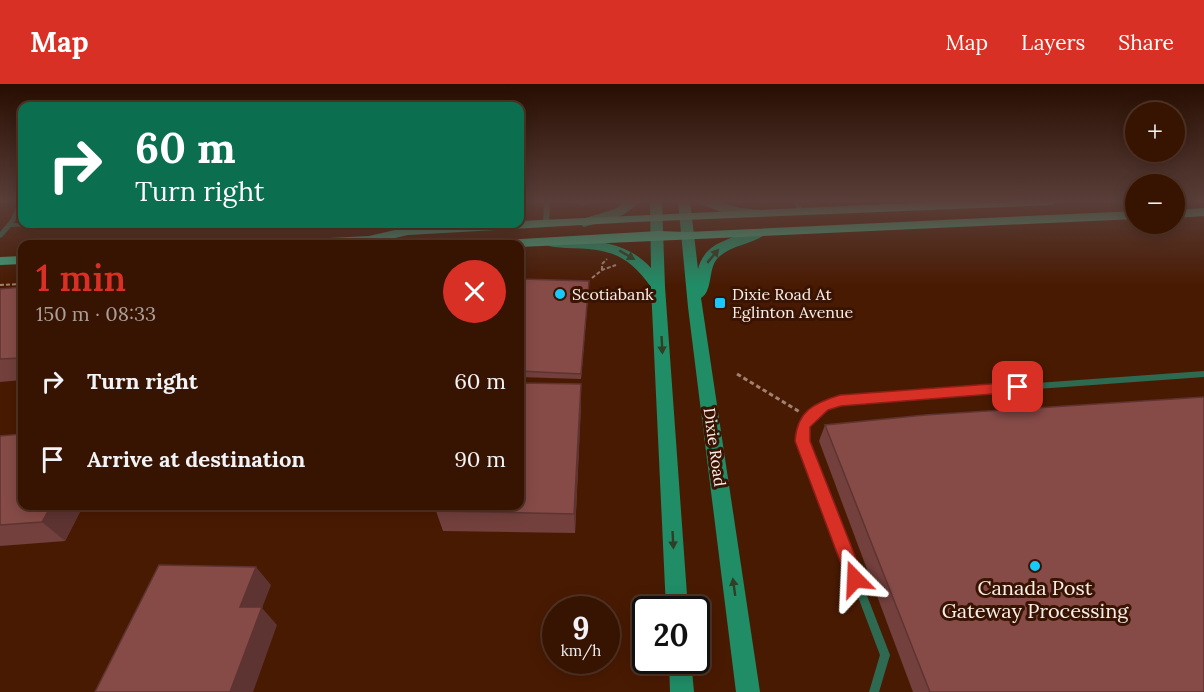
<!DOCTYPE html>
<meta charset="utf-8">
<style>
body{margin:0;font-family:Lora,serif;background:#3e1d0c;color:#f1f3f6;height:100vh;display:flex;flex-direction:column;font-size:22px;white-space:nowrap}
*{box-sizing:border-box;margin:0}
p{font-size:20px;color:#aa9e99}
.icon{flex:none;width:33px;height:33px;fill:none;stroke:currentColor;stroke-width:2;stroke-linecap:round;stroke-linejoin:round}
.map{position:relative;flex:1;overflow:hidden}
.side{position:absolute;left:18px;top:156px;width:506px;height:270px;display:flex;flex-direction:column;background:#371402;border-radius:12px;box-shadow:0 3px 15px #0003,0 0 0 2px #513324}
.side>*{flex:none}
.guide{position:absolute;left:18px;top:18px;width:506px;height:126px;border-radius:12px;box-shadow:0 3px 15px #0003,0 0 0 2px #513324;background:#0b6e4f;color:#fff;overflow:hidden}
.controls{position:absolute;left:1125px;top:18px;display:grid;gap:12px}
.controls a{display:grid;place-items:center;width:60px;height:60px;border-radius:50%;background:#371402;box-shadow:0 3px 15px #0003,0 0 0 2px #513324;font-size:30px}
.speed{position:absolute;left:542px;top:512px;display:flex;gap:12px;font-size:30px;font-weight:700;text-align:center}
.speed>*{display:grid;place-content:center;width:78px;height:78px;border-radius:50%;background:#371402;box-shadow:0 3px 15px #0003,0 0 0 2px #513324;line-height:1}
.speed small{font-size:15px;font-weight:400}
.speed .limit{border:3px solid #111;border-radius:9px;background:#fff;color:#111}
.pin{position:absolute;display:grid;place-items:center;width:51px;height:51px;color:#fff;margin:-26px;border-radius:12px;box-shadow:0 3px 9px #0006}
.me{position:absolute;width:66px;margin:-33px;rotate:339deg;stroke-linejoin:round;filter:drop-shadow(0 0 4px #0008)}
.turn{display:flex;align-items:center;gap:21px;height:126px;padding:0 18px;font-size:27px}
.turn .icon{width:78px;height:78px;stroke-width:2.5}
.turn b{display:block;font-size:42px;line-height:51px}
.round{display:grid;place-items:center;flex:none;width:63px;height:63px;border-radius:32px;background:#3e1d0c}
.summary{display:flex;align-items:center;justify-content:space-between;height:102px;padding:0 18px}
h1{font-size:36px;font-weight:600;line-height:45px;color:#d93025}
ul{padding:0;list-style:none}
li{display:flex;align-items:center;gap:18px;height:78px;padding:0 18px}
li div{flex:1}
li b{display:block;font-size:22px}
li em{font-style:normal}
header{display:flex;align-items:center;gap:36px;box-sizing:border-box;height:84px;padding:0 30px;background:#d93025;color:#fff}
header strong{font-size:28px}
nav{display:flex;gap:33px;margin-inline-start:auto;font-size:21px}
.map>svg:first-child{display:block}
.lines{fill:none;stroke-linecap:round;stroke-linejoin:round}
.path-far1{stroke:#a08172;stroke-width:2;stroke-dasharray:4 2;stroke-linecap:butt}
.path{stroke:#a08172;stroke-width:3;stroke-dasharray:4.5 3;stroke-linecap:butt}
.service{fill:#2e6a52;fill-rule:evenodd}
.secondary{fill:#208d67;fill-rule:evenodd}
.primary{fill:#3da47c;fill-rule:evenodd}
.wall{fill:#73403d}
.shaded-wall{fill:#5e3432}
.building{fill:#864b47;stroke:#5e3432;stroke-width:1.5}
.oneway{fill:#303e26}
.route{fill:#d93025;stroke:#8d1f18;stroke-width:1.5}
.poi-dot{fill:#17cafb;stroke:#391403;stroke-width:2}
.labels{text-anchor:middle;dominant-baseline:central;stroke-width:6;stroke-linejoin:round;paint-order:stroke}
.poi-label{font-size:16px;fill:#fcefe9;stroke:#391403;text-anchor:start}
.street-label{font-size:16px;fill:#fcefe9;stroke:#391403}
.near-poi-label{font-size:20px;fill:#fcefe9;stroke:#391403}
</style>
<header>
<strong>Map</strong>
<nav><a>Map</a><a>Layers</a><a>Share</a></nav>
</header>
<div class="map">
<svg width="1204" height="608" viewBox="0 0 1204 608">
<rect width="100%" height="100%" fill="#491a02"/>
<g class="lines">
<g class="path-far1">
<path d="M 602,186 L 602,180 L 607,175"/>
<path d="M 592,194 L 602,186 L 616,181"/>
<path d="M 0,201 L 22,200"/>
</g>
<path class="path" d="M 737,290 L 800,328"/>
<g class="service">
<path d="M 19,117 L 22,117 L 22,122 L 14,139 L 45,140 L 42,142 L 11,143 L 2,153 L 0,154 L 0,148 L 10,136 Z"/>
<path d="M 544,117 L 550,117 L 549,140 L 546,142 L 543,140 Z"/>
<path d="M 567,117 L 582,118 L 599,117 L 582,122 Z"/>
<path d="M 793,117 L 799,117 L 804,128 L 803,129 L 799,129 Z"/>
<path d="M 1204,287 L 1204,293 L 840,319 C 818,327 809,333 807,357 L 890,571 L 879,608 L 869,608 L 880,571 L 799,357 C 802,328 814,322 840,313 Z"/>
</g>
<g class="secondary">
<path d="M 627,117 L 642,117 L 623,131 L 584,143 L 578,139 L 579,136 L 615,125 Z"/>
<path d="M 650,117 L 662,117 L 665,203 L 688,525 L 666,525 L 651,203 C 626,168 607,165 566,164 C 558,163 550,164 544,159 L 551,155 C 588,157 624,154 651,184 Z"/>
<path d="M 678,117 L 690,117 L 698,185 C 700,176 706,167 714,162 C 724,156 756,143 766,145 L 768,148 C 754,161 730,160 717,175 C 708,185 713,207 701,214 L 760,608 L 736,608 L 688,223 Z"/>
<path d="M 697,117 L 717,117 L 740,124 L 761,126 L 763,129 C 752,138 708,126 697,117 Z"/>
<path d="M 669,576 L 691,576 L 694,608 L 670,608 Z"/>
</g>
<g class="primary">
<path d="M 953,117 L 1059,117 L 1053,121 L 634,138 L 408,151 L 369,160 L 282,160 L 289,156 L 369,152 L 408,143 L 519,140 L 519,137 Z"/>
<path d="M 1204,124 L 1204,132 L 1174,134 L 1174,126 Z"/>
<path d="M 1136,127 L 1136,135 L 519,163 L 519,160 L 496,160 L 503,156 L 658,147 L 687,148 Z"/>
<path d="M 22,172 L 22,180 L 0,181 L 0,173 Z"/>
</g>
</g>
<g class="wall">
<path d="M 589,197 L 581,295 L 519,293 L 519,200 Z"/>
<path d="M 22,203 L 22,296 L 0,298 L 0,205 Z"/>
<path d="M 581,300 L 581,321 L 575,449 L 443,447 L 436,427 Z"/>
<path d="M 825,341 L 1204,608 L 913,608 L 819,357 Z"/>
<path d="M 0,352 L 22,422 L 83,422 L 65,457 L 0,462 Z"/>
</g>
<g class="shaded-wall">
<path d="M 589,197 L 589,202 L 581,295 L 581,290 Z"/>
<path d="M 581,300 L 581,321 L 575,449 L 574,430 Z"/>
<path d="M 51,422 L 83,422 L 65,457 L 42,438 Z"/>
<path d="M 256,483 L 271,501 L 262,524 L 277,541 L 253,608 L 230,608 L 240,523 Z"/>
</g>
<g class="building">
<path d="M 520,195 L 589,197 L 581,290 L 519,287 L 519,200 Z"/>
<path d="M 22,203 L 22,274 L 0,275 L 0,205 Z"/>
<path d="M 519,299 L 581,300 L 574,430 L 436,427 L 438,422 L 519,422 Z"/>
<path d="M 1204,313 L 1204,608 L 930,608 L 825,341 L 925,331 Z"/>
<path d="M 22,350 L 22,422 L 51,422 L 42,438 L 0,441 L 0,352 Z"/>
<path d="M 159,481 L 256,483 L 240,523 L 262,523 L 230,608 L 95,608 Z"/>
</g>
<defs><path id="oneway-solid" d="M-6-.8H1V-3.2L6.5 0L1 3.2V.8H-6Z" transform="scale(1.5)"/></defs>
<g class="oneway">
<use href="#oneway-solid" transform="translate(627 171) rotate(30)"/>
<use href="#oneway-solid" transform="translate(713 172) rotate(-50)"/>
<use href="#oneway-solid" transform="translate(662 261) rotate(87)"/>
<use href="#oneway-solid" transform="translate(673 456) rotate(87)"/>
<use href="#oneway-solid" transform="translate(734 503) rotate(-98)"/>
</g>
<linearGradient id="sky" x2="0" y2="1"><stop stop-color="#280e01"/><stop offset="0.58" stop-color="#593e39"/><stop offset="1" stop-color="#593e39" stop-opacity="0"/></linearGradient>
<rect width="1204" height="202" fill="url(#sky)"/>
<path class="route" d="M 1018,298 L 1024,303 L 1018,308 L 841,322 L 828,326 L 810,343 L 810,357 L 864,495 L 862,501 L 855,503 L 849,501 L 795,357 C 797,327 814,319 840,311 Z"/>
<g class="poi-dot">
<circle cx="560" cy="210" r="6"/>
<rect x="714" y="213" width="12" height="12" rx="3"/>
<circle cx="1035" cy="482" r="6"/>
</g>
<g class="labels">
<g class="poi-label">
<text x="572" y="210">Scotiabank</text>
<text x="732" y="210">Dixie Road At<tspan x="732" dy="18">Eglinton Avenue</tspan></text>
</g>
<g class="street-label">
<text transform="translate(715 363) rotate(82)">Dixie Road</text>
</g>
<g class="near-poi-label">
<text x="1035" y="503">Canada Post<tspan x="1035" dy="23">Gateway Processing</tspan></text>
</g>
</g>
</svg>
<div class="controls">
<a>+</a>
<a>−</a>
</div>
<div class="speed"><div>9<small>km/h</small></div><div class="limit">20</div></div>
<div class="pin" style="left:1018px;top:303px;background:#d93025"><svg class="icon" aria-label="arrive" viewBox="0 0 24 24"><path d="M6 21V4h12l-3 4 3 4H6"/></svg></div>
<svg class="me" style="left:855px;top:495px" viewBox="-20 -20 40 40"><path d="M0-17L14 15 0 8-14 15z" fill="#d93025" stroke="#fff" stroke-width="4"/></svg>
<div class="guide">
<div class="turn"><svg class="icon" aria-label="right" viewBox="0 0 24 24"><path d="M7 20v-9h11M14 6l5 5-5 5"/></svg><div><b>60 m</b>Turn right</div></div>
</div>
<section class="side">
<div class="summary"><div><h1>1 min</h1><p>150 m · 08:33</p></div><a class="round" style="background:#d93025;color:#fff"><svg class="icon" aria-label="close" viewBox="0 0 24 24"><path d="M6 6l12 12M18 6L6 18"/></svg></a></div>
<ul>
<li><svg class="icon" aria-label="right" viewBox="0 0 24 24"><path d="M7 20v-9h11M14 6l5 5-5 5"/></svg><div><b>Turn right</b></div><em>60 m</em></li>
<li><svg class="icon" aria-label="arrive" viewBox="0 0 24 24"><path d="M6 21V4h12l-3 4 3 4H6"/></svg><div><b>Arrive at destination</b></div><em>90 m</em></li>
</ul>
</section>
</div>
